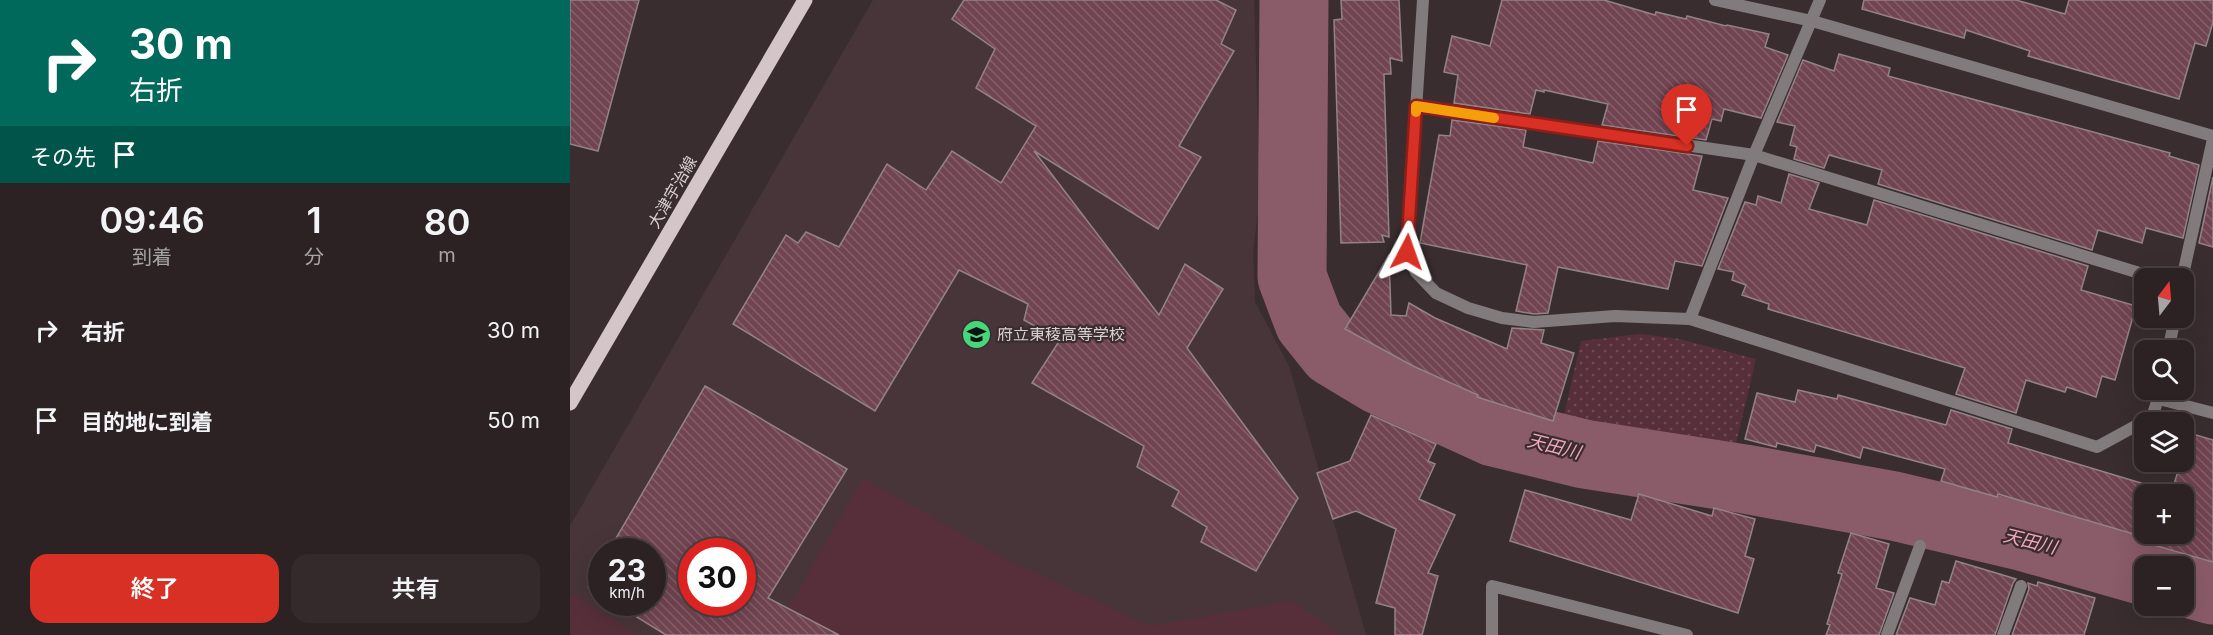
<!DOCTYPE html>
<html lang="ja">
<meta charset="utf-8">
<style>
body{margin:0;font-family:Inter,"Noto Sans JP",sans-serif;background:#342a2c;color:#f1f3f6;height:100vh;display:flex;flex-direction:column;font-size:22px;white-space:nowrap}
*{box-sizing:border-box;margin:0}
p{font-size:20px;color:#a6a4a6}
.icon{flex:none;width:33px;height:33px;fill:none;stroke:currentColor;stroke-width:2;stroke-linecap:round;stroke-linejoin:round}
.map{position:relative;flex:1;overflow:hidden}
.side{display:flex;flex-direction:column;background:#2c2224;width:570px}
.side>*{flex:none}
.top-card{background:#00695c;color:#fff;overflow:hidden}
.needle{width:39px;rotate:16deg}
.tools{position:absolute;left:1564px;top:268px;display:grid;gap:12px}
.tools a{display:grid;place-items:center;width:60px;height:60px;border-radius:12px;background:#2c2224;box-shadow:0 6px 24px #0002,0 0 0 2px #483f41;font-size:30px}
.speed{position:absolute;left:18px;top:538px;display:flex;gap:12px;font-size:30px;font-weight:700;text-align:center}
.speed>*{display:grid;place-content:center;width:78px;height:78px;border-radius:50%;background:#2c2224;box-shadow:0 6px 24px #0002,0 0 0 2px #483f41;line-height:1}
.speed small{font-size:15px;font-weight:400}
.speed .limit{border:9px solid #d22;background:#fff;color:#111}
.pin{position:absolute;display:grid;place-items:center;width:51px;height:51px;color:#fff;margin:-62px -26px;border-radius:50% 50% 50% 0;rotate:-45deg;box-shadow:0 0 6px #0007}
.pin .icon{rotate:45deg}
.me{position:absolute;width:66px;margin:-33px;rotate:4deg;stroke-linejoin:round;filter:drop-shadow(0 0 4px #0008)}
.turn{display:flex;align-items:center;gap:21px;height:126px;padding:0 30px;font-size:27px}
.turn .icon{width:78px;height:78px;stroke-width:2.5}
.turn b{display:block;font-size:42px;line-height:51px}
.then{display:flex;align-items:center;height:57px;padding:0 30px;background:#0003;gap:12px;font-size:22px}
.eta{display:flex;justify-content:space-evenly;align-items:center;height:102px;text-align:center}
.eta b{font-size:36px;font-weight:600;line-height:42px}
.action{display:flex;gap:12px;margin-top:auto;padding:12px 30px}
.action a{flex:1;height:69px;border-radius:18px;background:#d93025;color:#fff;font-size:24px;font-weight:600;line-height:69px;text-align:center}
.action a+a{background:#342a2c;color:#f1f3f6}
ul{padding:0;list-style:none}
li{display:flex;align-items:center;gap:18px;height:90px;padding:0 30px}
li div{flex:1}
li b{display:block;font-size:22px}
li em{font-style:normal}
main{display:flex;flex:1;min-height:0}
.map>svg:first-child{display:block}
.built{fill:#48353a;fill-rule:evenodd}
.green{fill:#562f3a}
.park{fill:url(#park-dots)}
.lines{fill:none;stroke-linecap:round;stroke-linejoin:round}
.river{stroke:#8a5b68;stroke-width:69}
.building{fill:url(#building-back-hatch);stroke:#928387;stroke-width:1.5;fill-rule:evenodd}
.street{stroke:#827b7d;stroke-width:12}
.primary{stroke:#d3c5c8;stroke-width:15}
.route-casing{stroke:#8d1f18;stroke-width:15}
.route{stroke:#d93025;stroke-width:10}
.slow{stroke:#f59e0b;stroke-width:10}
.labels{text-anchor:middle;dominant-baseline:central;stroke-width:4.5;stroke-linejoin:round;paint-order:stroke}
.street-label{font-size:16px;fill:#d9d0d2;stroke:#3a2d30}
.poi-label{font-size:16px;fill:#d9d0d2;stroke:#3a2d30;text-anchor:start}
.water-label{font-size:18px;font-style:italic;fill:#f3a6bb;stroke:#3a2d30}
</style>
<main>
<section class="side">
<div class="top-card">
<div class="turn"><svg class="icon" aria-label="right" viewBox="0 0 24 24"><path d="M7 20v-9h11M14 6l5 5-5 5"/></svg><div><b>30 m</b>右折</div></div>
<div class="then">その先<svg class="icon" aria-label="arrive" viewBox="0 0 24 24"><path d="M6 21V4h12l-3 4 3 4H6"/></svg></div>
</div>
<div class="eta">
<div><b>09:46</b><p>到着</p></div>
<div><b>1</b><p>分</p></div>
<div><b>80</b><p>m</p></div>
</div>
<ul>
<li><svg class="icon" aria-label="right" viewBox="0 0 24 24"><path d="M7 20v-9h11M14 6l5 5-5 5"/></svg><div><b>右折</b></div><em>30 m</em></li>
<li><svg class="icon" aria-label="arrive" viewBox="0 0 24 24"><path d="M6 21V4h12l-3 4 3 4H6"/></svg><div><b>目的地に到着</b></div><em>50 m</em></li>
</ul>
<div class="action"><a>終了</a><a>共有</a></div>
</section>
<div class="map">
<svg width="1643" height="635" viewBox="0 0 1643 635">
<defs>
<pattern id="park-dots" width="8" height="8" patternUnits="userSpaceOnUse" patternTransform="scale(1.5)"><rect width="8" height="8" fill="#562f3a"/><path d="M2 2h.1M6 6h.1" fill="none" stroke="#6e4c56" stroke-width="1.8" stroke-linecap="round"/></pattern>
<pattern id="building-back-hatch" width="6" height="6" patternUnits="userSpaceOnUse" patternTransform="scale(1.5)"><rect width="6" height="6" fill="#714451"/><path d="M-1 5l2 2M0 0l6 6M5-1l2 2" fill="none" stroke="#855e69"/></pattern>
</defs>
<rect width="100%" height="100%" fill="#3a2d30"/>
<path class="built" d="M 303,0 L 684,0 L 690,193 L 683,253 L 685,302 L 719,366 L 796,635 L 0,635 L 0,526 ZM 32,552 L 82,552 L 82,603 L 32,603 ZM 122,552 L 172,552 L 172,603 L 122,603 Z"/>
<g class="green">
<path d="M 293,478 L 434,558 L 580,626 L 722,601 L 771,635 L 203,635 Z"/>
<path d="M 0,593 L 68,635 L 0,635 Z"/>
</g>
<path class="park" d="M 1070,334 L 1109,339 L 1186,359 L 1163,456 L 989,437 L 1011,341 Z"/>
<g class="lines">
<g class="river">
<path d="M 724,0 L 722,277 L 739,322 L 763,352 L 808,379 L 924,432 L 1014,454 L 1175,479 L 1324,506 L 1455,537 L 1575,571"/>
<path d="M 1614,582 L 1643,590"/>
</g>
</g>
<g class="building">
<path d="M 0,0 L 69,0 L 28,151 L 0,144 Z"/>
<path d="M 394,0 L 646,0 L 666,10 L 651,44 L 664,51 L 609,146 L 631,157 L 588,229 L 464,151 L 589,315 L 615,264 L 653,289 L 617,348 L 728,498 L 686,571 L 631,542 L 637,527 L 602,506 L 609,491 L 567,467 L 574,446 L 462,383 L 490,340 L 454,320 L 458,304 L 389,270 L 305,411 L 163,324 L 216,235 L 228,243 L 236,232 L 269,247 L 317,164 L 356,190 L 382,151 L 431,183 L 466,126 L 406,88 L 425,49 L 382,19 Z"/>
<path d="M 771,0 L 829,0 L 832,61 L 820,58 L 821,74 L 814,74 L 819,237 L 812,235 L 814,242 L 771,243 L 764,20 L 772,19 Z"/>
<path d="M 932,0 L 1034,0 L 1085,15 L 1086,12 L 1116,19 L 1117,16 L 1156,26 L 1157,25 L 1199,34 L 1195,47 L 1218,55 L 1191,118 L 1154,109 L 1151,121 L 1142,119 L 1136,140 L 1032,125 L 1038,104 L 974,90 L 974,92 L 966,90 L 960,114 L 884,103 L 888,75 L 874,72 L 882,36 L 920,46 Z"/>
<path d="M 1294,0 L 1446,0 L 1495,14 L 1499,0 L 1643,0 L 1643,22 L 1636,46 L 1625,43 L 1609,99 L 1458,56 L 1460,51 L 1396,30 L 1394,38 L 1292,9 Z"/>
<path d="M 1269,54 L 1320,68 L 1318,76 L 1600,153 L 1599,156 L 1629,165 L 1613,238 L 1576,228 L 1572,243 L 1528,230 L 1522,250 L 1308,184 L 1312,170 L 1259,155 L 1254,168 L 1224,159 L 1227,147 L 1220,145 L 1225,126 L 1207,122 L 1233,60 L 1264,71 Z"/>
<path d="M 882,120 L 956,130 L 953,147 L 1023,163 L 1028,141 L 1132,156 L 1123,190 L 1158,198 L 1132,266 L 1105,261 L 1098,289 L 988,267 L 978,313 L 964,314 L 946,311 L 957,265 L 850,243 L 869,135 L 880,136 Z"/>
<path d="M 1219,174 L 1249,183 L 1239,209 L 1297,225 L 1304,200 L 1518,266 L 1511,290 L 1566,306 L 1545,380 L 1532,376 L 1526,397 L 1497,387 L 1495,392 L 1456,380 L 1446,413 L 1386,394 L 1395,368 L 1198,309 L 1199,304 L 1172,295 L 1176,285 L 1162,280 L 1164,272 L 1148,269 L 1175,202 L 1186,205 L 1188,196 L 1211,203 Z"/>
<path d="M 1643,177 L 1643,247 L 1629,243 Z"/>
<path d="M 819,255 L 821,315 L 836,316 L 839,303 L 865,318 L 937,349 L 942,328 L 974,330 L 971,343 L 1004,353 L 983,421 L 907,397 L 908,395 L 843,366 L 775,329 Z"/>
<path d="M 135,386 L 277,469 L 198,598 L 269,635 L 96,635 L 44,603 L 82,603 L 82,552 L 38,552 ZM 122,552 L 172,552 L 172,603 L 122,603 Z"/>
<path d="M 1228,390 L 1267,399 L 1268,395 L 1376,425 L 1381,410 L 1442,429 L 1438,443 L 1591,489 L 1593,484 L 1603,487 L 1611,462 L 1614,462 L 1614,450 L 1619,433 L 1643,440 L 1643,562 L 1566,540 L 1567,535 L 1428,494 L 1427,497 L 1371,481 L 1375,469 L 1293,447 L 1290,458 L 1246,445 L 1244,452 L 1207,443 L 1206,447 L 1175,439 L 1187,393 L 1225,402 ZM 1575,495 L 1614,495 L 1614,534 L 1575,534 Z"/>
<path d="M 801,415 L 866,444 L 858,461 L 865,464 L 849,499 L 885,515 L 858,573 L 868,576 L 852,635 L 825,635 L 825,608 L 806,603 L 826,529 L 786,511 L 763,519 L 747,473 L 780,461 Z"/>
<path d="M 955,490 L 1061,520 L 1069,494 L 1142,516 L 1144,508 L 1185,519 L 1175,556 L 1184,559 L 1168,613 L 940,541 Z"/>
<path d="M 1281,533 L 1319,544 L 1306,588 L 1324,593 L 1309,635 L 1256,635 L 1260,625 L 1257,624 L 1272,574 L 1268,573 Z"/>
<path d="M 1386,561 L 1446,579 L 1443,583 L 1425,635 L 1326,635 L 1340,598 L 1365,605 L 1372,581 L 1379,583 Z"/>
<path d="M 32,564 L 32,595 L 18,587 Z"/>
<path d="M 1468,582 L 1525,598 L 1514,635 L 1442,635 L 1459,589 L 1458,583 L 1467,586 Z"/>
</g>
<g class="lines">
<g class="street">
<path d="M 853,0 L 837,252 L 846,272 L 866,293 L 898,308 L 932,318 L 964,322 L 1045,316 L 1120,319 L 1527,447 L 1582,417 L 1591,390"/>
<path d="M 1145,0 L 1242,21 L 1643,136"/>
<path d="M 846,106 L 1184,155 L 1589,279"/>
<path d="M 1612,279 L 1643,139"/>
<path d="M 1120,319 L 1184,155 L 1250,0"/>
<path d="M 1598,351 L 1605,318"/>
<path d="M 1589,399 L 1643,413"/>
<path d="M 922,635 L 922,586 L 1117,635"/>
<path d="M 1317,635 L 1350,546"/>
<path d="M 1433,635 L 1451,586"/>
</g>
<path class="primary" d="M 0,403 L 235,0"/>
</g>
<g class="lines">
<defs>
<path id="route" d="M 837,252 L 846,106 L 1117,146"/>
</defs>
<use href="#route" class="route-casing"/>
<use href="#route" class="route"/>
<path class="slow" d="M 846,112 L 846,106 L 924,118"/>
</g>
<defs>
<symbol id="school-disc" viewBox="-11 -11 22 22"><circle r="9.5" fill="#45d77a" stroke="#3a2d30"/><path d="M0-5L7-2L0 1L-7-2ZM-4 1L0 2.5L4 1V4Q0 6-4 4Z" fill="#111"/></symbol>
</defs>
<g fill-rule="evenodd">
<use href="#school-disc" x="390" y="318" width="33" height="33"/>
</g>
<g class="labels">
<g class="street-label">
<text transform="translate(102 192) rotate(-60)">大津宇治線</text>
</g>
<g class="poi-label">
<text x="427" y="334">府立東稜高等学校</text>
</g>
<g class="water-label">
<text transform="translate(984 446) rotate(14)">天田川</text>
<text transform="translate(1460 541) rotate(14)">天田川</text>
</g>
</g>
</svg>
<div class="tools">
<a><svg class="needle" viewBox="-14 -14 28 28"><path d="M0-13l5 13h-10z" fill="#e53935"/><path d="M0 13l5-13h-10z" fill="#a6a4a6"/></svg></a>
<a><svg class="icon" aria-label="search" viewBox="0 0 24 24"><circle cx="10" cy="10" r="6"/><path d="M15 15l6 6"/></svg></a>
<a><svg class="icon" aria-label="layers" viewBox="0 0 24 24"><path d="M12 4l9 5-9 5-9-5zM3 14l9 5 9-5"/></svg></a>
<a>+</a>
<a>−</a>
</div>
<div class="speed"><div>23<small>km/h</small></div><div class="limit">30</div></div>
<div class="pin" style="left:1117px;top:146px;background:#d93025"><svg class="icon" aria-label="arrive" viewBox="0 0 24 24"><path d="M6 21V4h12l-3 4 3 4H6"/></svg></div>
<svg class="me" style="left:837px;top:252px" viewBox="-20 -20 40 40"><path d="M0-17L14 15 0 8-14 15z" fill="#d93025" stroke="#fff" stroke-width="4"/></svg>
</div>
</main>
